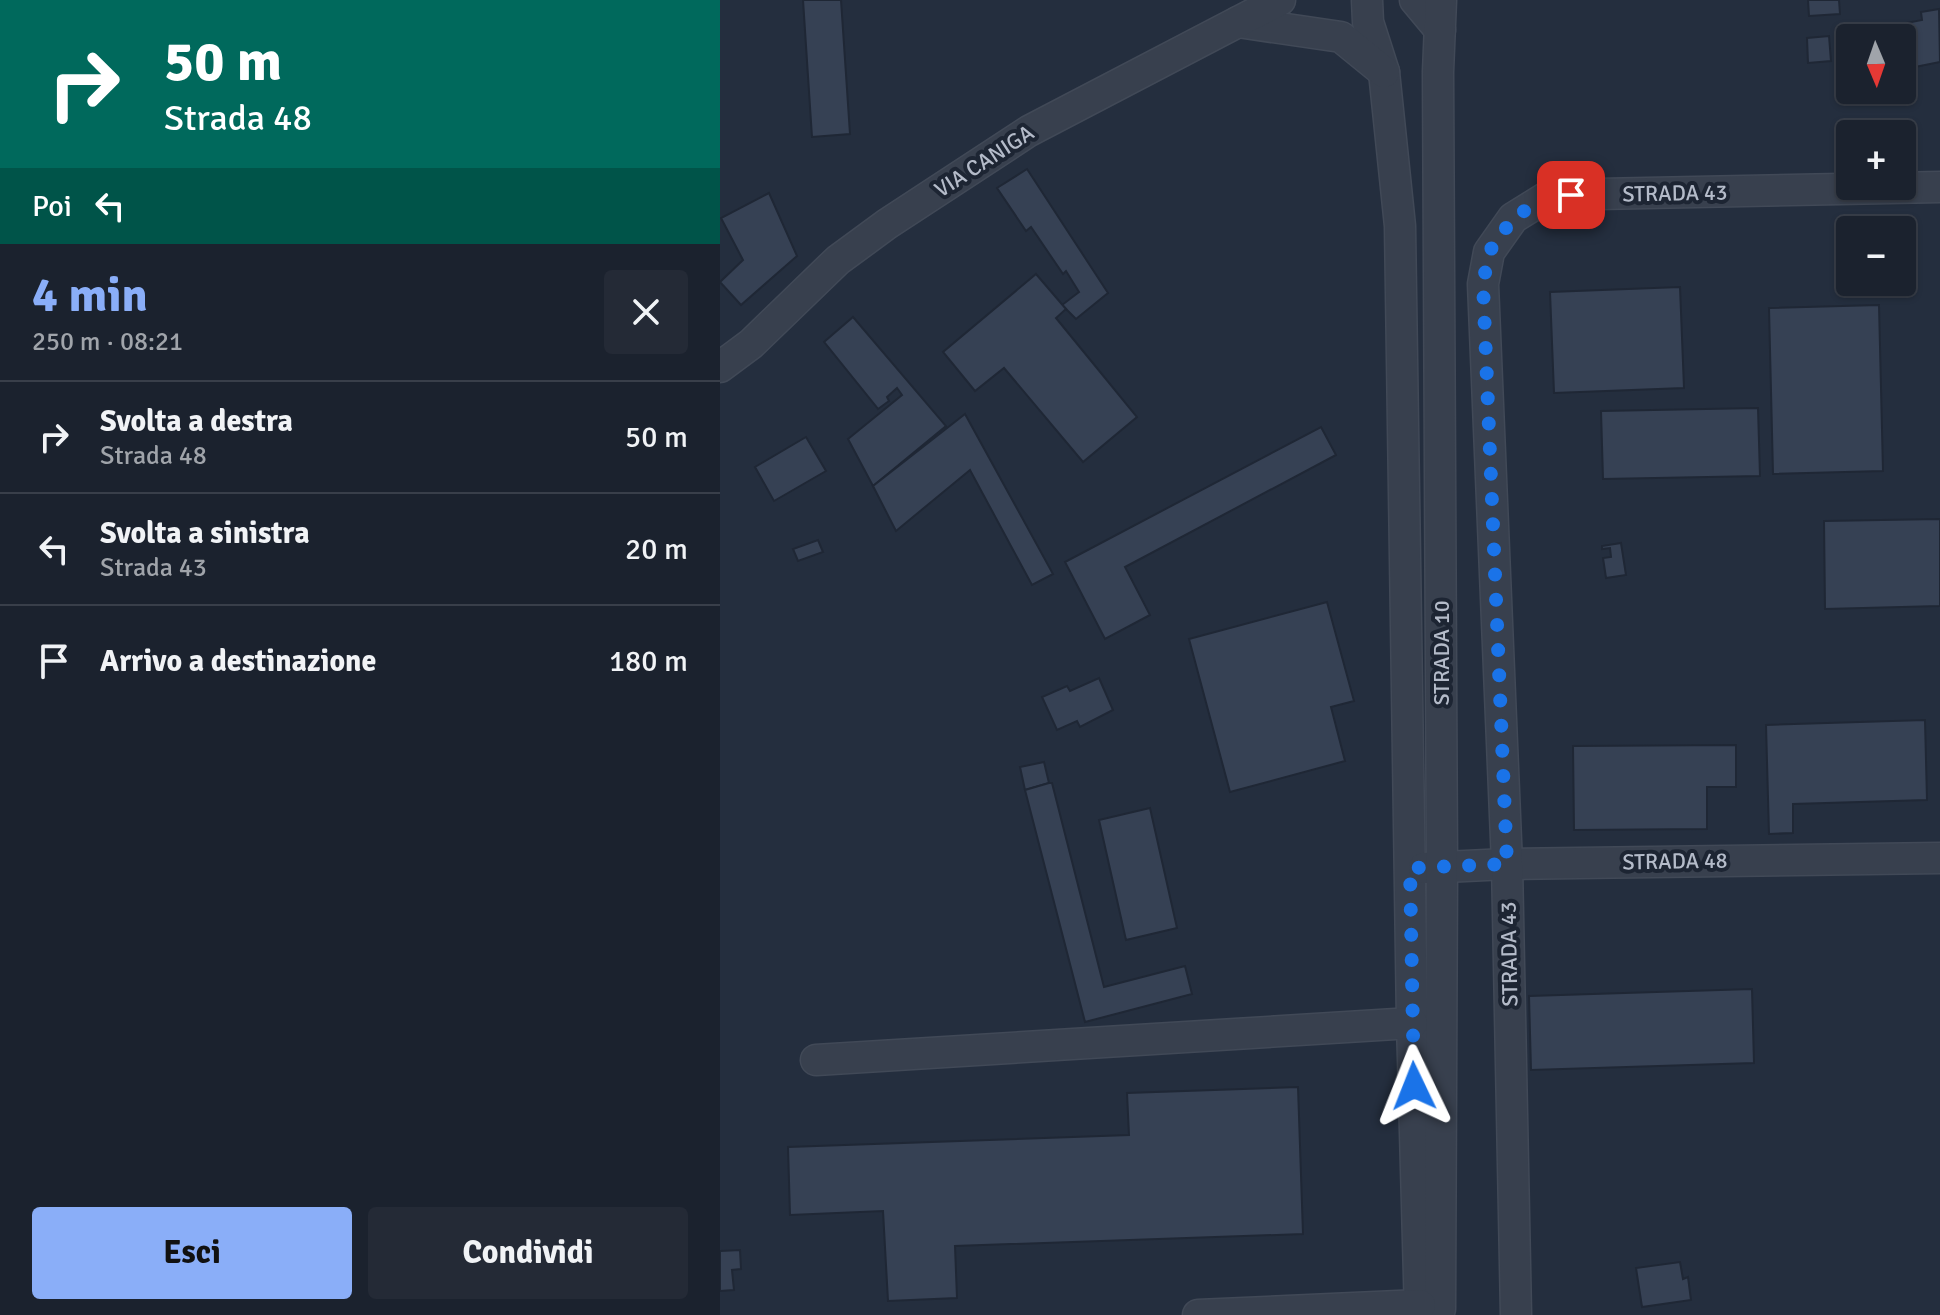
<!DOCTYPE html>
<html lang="it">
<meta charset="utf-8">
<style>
body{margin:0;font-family:Signika,sans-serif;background:#242a36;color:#f1f3f6;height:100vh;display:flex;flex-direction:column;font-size:30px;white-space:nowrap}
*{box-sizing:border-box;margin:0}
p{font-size:26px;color:#a0a4aa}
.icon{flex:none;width:44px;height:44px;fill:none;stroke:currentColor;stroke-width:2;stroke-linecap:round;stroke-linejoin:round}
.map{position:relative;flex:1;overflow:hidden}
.sheet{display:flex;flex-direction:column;background:#1b222e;width:720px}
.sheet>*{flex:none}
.hud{background:#00695c;color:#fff;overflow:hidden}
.needle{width:52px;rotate:178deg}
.fabs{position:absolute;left:1116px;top:24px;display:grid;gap:16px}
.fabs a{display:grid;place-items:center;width:80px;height:80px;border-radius:8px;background:#1b222e;box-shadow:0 2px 6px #0004,0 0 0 2px #393f4a;font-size:40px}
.pin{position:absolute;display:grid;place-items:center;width:68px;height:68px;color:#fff;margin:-34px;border-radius:16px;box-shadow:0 4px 12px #0006}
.me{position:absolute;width:88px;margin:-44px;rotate:358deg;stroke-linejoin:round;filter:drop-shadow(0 0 6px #0008)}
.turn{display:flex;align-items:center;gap:28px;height:168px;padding:0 32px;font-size:36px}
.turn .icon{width:104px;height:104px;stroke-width:2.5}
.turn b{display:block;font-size:56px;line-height:68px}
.then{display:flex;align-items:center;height:76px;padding:0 32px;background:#0003;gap:16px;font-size:30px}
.round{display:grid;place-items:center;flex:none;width:84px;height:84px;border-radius:8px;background:#242a36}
.overview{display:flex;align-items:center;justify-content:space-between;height:136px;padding:0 32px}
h1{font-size:48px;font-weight:700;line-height:60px;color:#8aaef8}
.primary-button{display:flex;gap:16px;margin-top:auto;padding:16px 32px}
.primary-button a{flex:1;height:92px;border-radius:8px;background:#8aaef8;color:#111;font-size:32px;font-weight:700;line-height:92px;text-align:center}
.primary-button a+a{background:#242a36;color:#f1f3f6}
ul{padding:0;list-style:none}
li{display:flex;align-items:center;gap:24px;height:112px;padding:0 32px;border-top:2px solid #393f4a}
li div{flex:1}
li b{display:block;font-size:30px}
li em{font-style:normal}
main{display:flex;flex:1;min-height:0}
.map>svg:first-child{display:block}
.building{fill:#364154;stroke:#1f2735;stroke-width:2}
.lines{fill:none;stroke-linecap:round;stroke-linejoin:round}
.minor-casing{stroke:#414957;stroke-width:33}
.minor{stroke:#38404e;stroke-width:30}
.route{stroke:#1a73e8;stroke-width:14;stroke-dasharray:0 25.2}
.labels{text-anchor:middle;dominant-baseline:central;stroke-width:8;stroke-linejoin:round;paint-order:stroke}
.street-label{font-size:22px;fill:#b4bbc9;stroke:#1d2533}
</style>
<main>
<section class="sheet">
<div class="hud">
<div class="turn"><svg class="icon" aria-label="right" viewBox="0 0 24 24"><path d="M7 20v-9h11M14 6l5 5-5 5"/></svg><div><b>50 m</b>Strada 48</div></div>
<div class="then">Poi<svg class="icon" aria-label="left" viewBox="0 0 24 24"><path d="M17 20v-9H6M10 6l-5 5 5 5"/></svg></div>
</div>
<div class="overview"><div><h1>4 min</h1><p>250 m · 08:21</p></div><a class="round"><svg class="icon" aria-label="close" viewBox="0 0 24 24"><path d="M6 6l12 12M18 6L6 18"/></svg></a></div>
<ul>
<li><svg class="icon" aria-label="right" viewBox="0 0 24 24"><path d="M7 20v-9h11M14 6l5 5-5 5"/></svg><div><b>Svolta a destra</b><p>Strada 48</p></div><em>50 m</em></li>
<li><svg class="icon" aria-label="left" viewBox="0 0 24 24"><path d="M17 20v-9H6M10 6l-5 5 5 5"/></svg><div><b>Svolta a sinistra</b><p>Strada 43</p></div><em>20 m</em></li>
<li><svg class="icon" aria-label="arrive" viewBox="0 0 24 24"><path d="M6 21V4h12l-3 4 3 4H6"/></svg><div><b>Arrivo a destinazione</b></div><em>180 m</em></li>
</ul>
<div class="primary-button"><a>Esci</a><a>Condividi</a></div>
</section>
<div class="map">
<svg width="1220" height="1315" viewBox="0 0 1220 1315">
<rect width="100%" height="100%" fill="#242e3e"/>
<g class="building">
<path d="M 83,0 L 121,0 L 130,134 L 92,137 Z"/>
<path d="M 1088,0 L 1119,0 L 1120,14 L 1089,16 Z"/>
<path d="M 1219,9 L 1220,62 L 1185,69 L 1182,38 L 1179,38 L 1176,25 L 1202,20 L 1201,12 Z"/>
<path d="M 1109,36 L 1111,61 L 1088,63 L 1087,38 Z"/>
<path d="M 307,169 L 388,293 L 356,319 L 342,305 L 359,292 L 346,271 L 343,274 L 311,227 L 306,231 L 277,188 Z"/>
<path d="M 49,193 L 77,256 L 21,305 L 0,282 L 23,260 L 1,218 Z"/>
<path d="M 316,274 L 346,309 L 336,318 L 417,417 L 363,462 L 284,368 L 255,391 L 223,352 Z"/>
<path d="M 960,287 L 964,388 L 834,393 L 830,292 Z"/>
<path d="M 1159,305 L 1163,471 L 1053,474 L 1049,308 Z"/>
<path d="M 133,317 L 226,426 L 153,486 L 128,439 L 182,395 L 177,388 L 167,397 L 169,401 L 158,409 L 104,342 Z"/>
<path d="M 1038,408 L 1040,476 L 883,479 L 881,411 Z"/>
<path d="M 245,414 L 333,574 L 312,585 L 250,470 L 176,531 L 153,486 Z"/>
<path d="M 601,427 L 616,455 L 405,567 L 430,615 L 385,639 L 345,562 Z"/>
<path d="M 86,437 L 106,471 L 54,501 L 35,467 Z"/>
<path d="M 1220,519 L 1220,606 L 1105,609 L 1104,521 Z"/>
<path d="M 98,540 L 103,552 L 78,561 L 73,549 Z"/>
<path d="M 901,543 L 906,575 L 886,578 L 883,558 L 891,557 L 890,548 L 882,549 L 882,546 Z"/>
<path d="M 607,602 L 634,701 L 611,707 L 625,761 L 510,792 L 469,639 Z"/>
<path d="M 379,678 L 393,710 L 360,727 L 357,721 L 337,730 L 322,697 L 347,686 L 350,691 Z"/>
<path d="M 1205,720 L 1207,800 L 1073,804 L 1073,833 L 1049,834 L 1046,725 Z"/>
<path d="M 1016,745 L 1016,787 L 987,787 L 987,829 L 854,830 L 853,746 Z"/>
<path d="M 324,762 L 329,783 L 305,790 L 300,767 Z"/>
<path d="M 329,783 L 332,783 L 384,987 L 465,966 L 472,994 L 365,1022 L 305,790 Z"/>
<path d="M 430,808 L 457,928 L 406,940 L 379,820 Z"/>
<path d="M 1032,989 L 1034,1063 L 811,1070 L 809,996 Z"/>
<path d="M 578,1087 L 583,1234 L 235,1246 L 237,1298 L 168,1301 L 163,1211 L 70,1215 L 68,1147 L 409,1135 L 407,1093 Z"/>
<path d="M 20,1250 L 21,1269 L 12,1270 L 14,1290 L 0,1291 L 0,1251 Z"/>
<path d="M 960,1262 L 963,1279 L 968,1277 L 971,1300 L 922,1307 L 916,1268 Z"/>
</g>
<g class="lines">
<defs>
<g id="minor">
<path d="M 647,0 L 648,22 L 664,72 L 680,226 L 692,1023 L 700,1315"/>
<path d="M 695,0 L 720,30"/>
<path d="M 518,22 L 621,37 L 664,72"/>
<path d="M 0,367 L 31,344 L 118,260 L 167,224 L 309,131 L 560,0"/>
<path d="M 704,868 L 787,864 L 1220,858"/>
<path d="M 96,1060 L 692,1023"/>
<path d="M 720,1309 L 722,867 L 718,72 L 721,0"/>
<path d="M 478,1315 L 700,1305"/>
<path d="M 796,1315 L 787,864 L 763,284 L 769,252 L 793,218 L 830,195 L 1220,187"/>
</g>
</defs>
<use href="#minor" class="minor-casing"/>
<use href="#minor" class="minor"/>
</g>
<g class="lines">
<path class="route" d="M 694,1086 L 690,868 L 787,864 L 763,284 L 769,252 L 793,218 L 830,195 L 851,195"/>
</g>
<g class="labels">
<g class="street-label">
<text transform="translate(264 161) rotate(-33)">VIA CANIGA</text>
<text transform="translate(955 193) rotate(-1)">STRADA 43</text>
<text transform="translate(721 653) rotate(-90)">STRADA 10</text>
<text transform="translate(955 861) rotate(-1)">STRADA 48</text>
<text transform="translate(789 954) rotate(-91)">STRADA 43</text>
</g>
</g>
</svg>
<div class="fabs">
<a><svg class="needle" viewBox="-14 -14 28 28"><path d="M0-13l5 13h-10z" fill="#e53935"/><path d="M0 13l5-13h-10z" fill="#a0a4aa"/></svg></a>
<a>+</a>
<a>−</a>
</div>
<div class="pin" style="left:851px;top:195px;background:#d93025"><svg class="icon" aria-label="arrive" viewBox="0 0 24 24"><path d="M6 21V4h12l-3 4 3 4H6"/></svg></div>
<svg class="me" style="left:694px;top:1086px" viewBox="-20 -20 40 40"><path d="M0-17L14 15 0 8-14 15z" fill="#1a73e8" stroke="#fff" stroke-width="4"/></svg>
</div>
</main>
